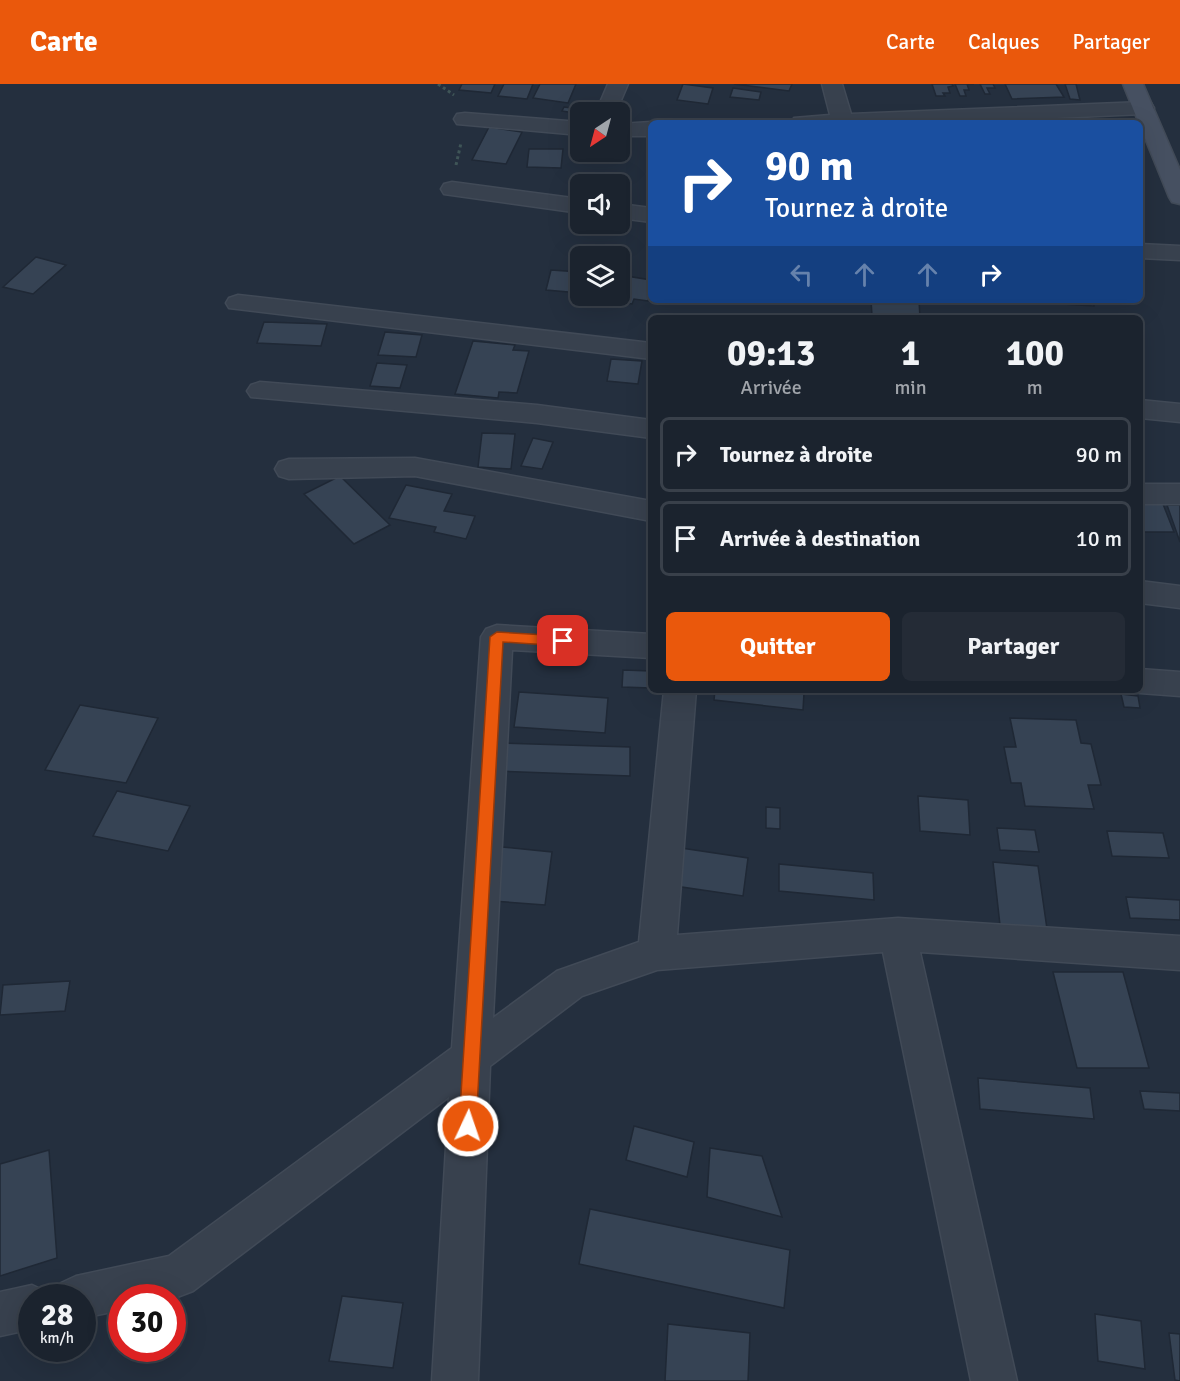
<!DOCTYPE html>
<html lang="fr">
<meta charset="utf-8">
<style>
body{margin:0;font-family:Signika,sans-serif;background:#242b36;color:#f1f3f6;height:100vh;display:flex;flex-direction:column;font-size:22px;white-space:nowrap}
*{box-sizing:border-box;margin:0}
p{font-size:20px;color:#a0a4aa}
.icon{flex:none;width:33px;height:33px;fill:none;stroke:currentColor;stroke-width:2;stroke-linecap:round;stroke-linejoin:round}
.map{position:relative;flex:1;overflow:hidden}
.side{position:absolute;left:648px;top:231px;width:495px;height:378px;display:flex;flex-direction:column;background:#1b232e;border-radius:9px;box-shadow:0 6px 24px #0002,0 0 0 2px #39404a}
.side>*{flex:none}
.guide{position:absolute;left:648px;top:36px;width:495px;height:183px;border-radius:9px;box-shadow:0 6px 24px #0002,0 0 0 2px #39404a;background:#1a4fa0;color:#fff;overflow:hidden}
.needle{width:39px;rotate:216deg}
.fabs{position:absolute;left:570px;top:18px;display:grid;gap:12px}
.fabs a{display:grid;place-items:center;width:60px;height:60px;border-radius:9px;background:#1b232e;box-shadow:0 6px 24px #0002,0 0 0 2px #39404a;font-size:30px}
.speed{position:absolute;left:18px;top:1200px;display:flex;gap:12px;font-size:30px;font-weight:700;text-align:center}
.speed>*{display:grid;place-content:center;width:78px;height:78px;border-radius:50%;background:#1b232e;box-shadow:0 6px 24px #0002,0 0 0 2px #39404a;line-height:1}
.speed small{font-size:15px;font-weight:400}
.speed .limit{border:9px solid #d22;background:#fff;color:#111}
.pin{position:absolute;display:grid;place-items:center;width:51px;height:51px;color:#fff;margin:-26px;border-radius:12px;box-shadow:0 3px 9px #0006}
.me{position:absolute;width:66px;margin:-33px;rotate:3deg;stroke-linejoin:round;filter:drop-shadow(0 0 4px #0008)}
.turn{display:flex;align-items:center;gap:21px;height:126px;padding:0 18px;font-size:27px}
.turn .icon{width:78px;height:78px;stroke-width:2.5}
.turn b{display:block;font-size:42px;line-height:51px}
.lanes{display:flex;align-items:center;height:57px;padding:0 18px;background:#0003;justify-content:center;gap:30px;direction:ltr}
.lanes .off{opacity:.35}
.eta{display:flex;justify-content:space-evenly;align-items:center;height:102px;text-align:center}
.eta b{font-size:36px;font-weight:800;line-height:42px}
.action{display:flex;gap:12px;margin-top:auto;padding:12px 18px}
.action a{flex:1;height:69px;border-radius:9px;background:#ea580c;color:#fff;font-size:24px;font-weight:800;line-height:69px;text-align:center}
.action a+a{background:#242b36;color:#f1f3f6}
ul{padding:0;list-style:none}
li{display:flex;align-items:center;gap:18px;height:75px;margin:0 12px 9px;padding:0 6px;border:3px solid #39404a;border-radius:9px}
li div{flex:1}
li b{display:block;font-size:22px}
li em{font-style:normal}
header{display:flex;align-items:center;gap:36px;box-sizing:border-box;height:84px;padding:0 30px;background:#ea580c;color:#fff}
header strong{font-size:28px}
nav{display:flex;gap:33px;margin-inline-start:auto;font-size:21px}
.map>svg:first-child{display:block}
.building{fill:#364354;stroke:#1f2835;stroke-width:1.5}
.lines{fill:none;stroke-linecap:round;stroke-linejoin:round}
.minor-casing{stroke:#414a57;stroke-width:3}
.secondary-casing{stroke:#414a57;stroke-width:3}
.path{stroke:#3f5557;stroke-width:3;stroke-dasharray:3 3;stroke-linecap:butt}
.minor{fill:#38414e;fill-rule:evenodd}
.secondary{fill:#465061;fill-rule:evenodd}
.route{fill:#ea580c;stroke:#983908;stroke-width:1.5}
</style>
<header>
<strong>Carte</strong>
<nav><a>Carte</a><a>Calques</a><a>Partager</a></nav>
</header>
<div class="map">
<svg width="1180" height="1297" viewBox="0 0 1180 1297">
<rect width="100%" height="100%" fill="#242f3e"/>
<g class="building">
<path d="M 462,0 L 495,0 L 491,9 L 459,6 Z"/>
<path d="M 504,0 L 533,0 L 527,15 L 498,12 Z"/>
<path d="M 540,0 L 576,0 L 568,19 L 533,14 Z"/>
<path d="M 683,0 L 713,4 L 708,20 L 677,16 Z"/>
<path d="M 734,0 L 792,0 L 789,7 Z"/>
<path d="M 932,0 L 952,0 L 953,2 L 948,3 L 950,9 L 943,9 L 945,12 L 936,12 Z"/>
<path d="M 955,0 L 974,0 L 967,0 L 969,6 L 964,6 L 966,12 L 960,12 Z"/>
<path d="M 980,0 L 993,0 L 995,4 L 987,4 L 990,10 L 985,10 Z"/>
<path d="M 1005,0 L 1056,0 L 1064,13 L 1012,15 Z"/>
<path d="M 1065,0 L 1076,0 L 1080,16 L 1070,15 Z"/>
<path d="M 733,4 L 761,8 L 759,16 L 730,13 Z"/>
<path d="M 564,23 L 586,26 L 580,30 L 562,27 Z"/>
<path d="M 489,43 L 522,48 L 506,80 L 472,76 Z"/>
<path d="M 529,65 L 563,65 L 561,84 L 527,83 Z"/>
<path d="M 36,173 L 66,181 L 33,210 L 3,203 Z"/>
<path d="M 551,186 L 580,188 L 580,209 L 546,206 Z"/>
<path d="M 620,191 L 651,196 L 651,209 L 648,217 L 634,215 L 632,220 L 595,214 L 596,212 L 620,212 Z"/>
<path d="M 871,216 L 919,216 L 920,234 L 872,232 Z"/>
<path d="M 1047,216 L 1093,216 L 1094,222 L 1047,219 Z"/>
<path d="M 264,238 L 327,240 L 321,262 L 257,259 Z"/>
<path d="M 385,248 L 422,251 L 416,273 L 378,271 Z"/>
<path d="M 473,257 L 515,261 L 513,266 L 529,267 L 517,309 L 499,308 L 498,314 L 455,310 Z"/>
<path d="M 611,275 L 642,277 L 638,300 L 607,297 Z"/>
<path d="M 377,279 L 407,281 L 400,304 L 370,302 Z"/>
<path d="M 482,349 L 515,350 L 511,385 L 478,383 Z"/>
<path d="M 533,354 L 553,358 L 542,385 L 521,382 Z"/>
<path d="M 340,392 L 390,441 L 354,460 L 304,410 Z"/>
<path d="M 406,401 L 452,410 L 444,427 L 475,432 L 466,455 L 434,448 L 436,443 L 389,434 Z"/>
<path d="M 1140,420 L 1163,420 L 1174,448 L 1140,448 Z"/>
<path d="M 1167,421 L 1180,421 L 1180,458 Z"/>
<path d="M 623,586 L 651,587 L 651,604 L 622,603 Z"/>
<path d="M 715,606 L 772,606 L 804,609 L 803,626 L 714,616 Z"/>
<path d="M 519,608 L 608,614 L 605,649 L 514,643 Z"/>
<path d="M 1121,610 L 1138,612 L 1140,624 L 1124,623 Z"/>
<path d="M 80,621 L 158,634 L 126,699 L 45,686 Z"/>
<path d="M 1010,634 L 1076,636 L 1081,659 L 1091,660 L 1101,701 L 1088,701 L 1094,725 L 1025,722 L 1021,699 L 1011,699 L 1004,663 L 1016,663 Z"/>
<path d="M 500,659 L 630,663 L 630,692 L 497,687 Z"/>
<path d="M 117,707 L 190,722 L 168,767 L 93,752 Z"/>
<path d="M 918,712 L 968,716 L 970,751 L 920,747 Z"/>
<path d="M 766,723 L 780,724 L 780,745 L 766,744 Z"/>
<path d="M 997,744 L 1035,746 L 1039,768 L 1000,766 Z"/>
<path d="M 1107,747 L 1163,749 L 1169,774 L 1112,772 Z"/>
<path d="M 502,763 L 552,768 L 545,821 L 493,817 Z"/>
<path d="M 681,764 L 748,774 L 743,812 L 675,802 Z"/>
<path d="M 993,778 L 1038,782 L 1047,845 L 1000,841 Z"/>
<path d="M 779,780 L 873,789 L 874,816 L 779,807 Z"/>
<path d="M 1126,813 L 1180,816 L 1180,836 L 1130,834 Z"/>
<path d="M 1053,888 L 1123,888 L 1149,984 L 1077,984 Z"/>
<path d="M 70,897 L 65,927 L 0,931 L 3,901 Z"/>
<path d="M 978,994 L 1090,1004 L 1094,1035 L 980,1025 Z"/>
<path d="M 1140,1007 L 1180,1009 L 1180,1027 L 1144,1025 Z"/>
<path d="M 634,1042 L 694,1058 L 687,1093 L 626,1076 Z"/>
<path d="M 710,1064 L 762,1072 L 782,1133 L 707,1113 Z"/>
<path d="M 49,1066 L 57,1174 L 0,1192 L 0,1080 Z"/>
<path d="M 590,1125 L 790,1166 L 784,1224 L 579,1180 Z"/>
<path d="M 342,1212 L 403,1219 L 393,1284 L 329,1277 Z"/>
<path d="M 1095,1230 L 1141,1237 L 1145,1285 L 1098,1277 Z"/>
<path d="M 668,1240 L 750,1249 L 748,1297 L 665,1297 Z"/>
<path d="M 1169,1249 L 1180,1250 L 1180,1297 L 1175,1296 Z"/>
</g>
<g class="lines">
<defs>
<g id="minor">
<path d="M 608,0 L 628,0 L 616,28 L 596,28 Z"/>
<path d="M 822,0 L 842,0 L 851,30 L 1143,18 L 1151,19 L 1154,24 L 1151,29 L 1143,30 L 948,39 L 791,39 L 794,34 L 830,31 Z"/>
<path d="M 465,29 L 580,38 L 580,51 L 457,40 L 454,35 L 457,30 Z"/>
<path d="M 651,38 L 653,39 L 651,39 L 651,52 L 620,52 L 620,40 Z"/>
<path d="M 452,98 L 580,115 L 580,129 L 444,110 L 441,105 L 444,100 Z"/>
<path d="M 620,120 L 651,124 L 651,138 L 620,134 Z"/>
<path d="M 1140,160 L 1180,162 L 1180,176 L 1140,174 Z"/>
<path d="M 238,211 L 651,259 L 651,275 L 229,224 L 226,219 L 229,214 Z"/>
<path d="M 260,298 L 537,321 L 651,336 L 651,354 L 537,339 L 251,313 L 247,307 L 251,301 Z"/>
<path d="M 1140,316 L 1180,320 L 1180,338 L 1140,334 Z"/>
<path d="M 415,374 L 651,417 L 651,437 L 415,392 L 289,395 L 279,392 L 275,385 L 279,378 L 289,375 Z"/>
<rect x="1140" y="400" width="40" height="20"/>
<path d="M 1140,497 L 1180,502 L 1180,524 L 1140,519 Z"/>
<path d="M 497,541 L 651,550 L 651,574 L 512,566 L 493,934 L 557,887 L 639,858 L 664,606 L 696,606 L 677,851 L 898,834 L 1180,852 L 1180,886 L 920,868 L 1017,1297 L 971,1297 L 883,868 L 657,886 L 582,912 L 490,982 L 478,1297 L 432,1297 L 449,1013 L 193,1207 L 172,1215 L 122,1214 L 122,1226 L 82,1234 L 82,1214 L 54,1214 L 61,1199 L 76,1192 L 169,1172 L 452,964 L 481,553 L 486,545 Z"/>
<path d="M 1140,585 L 1180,588 L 1180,612 L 1140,609 L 1129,606 L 1140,606 Z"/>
<path d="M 32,1201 L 47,1208 L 50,1214 L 32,1214 L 32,1245 L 0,1252 L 0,1208 Z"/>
</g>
<path id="secondary" d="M 1123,0 L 1143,0 L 1180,86 L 1180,120 L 1172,118 L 1169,113 Z"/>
</defs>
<use href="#minor" class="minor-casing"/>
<use href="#secondary" class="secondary-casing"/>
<g class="path">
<path d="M 438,0 L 454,11"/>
<path d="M 456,81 L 461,59"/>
</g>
<use href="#minor" class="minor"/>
<use href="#secondary" class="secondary"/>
</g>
<path class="route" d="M 497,548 L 563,552 L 569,557 L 563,562 L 503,558 L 476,1042 L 474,1048 L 468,1050 L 462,1048 L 459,1042 L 490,553 Z"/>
</svg>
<div class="fabs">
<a><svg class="needle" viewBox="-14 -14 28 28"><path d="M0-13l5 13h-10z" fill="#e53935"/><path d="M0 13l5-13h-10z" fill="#a0a4aa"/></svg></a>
<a><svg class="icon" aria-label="sound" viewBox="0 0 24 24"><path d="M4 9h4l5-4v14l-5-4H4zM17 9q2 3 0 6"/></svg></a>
<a><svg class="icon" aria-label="layers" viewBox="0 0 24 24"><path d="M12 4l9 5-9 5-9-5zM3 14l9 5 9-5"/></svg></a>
</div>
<div class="speed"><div>28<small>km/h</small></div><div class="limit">30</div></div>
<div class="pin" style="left:563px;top:557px;background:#d93025"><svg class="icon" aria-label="arrive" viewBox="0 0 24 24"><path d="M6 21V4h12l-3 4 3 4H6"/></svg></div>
<svg class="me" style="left:468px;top:1042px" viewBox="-20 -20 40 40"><circle r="17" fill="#ea580c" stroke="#fff" stroke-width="3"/><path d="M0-11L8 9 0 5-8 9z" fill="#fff"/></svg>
<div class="guide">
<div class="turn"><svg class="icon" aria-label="right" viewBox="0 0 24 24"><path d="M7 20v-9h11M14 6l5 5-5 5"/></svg><div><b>90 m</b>Tournez à droite</div></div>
<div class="lanes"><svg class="icon off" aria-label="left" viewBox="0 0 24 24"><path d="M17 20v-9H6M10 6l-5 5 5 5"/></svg><svg class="icon off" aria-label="ahead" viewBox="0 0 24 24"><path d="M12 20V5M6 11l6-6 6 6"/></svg><svg class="icon off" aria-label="ahead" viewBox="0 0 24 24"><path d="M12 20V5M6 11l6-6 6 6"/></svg><svg class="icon" aria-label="right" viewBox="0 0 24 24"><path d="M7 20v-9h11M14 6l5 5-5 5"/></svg></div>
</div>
<section class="side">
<div class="eta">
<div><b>09:13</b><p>Arrivée</p></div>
<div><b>1</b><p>min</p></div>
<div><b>100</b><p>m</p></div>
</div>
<ul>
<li><svg class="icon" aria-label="right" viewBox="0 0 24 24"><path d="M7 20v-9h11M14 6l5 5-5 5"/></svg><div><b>Tournez à droite</b></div><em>90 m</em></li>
<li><svg class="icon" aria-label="arrive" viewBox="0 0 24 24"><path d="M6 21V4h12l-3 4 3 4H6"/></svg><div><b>Arrivée à destination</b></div><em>10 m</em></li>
</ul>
<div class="action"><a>Quitter</a><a>Partager</a></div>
</section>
</div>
